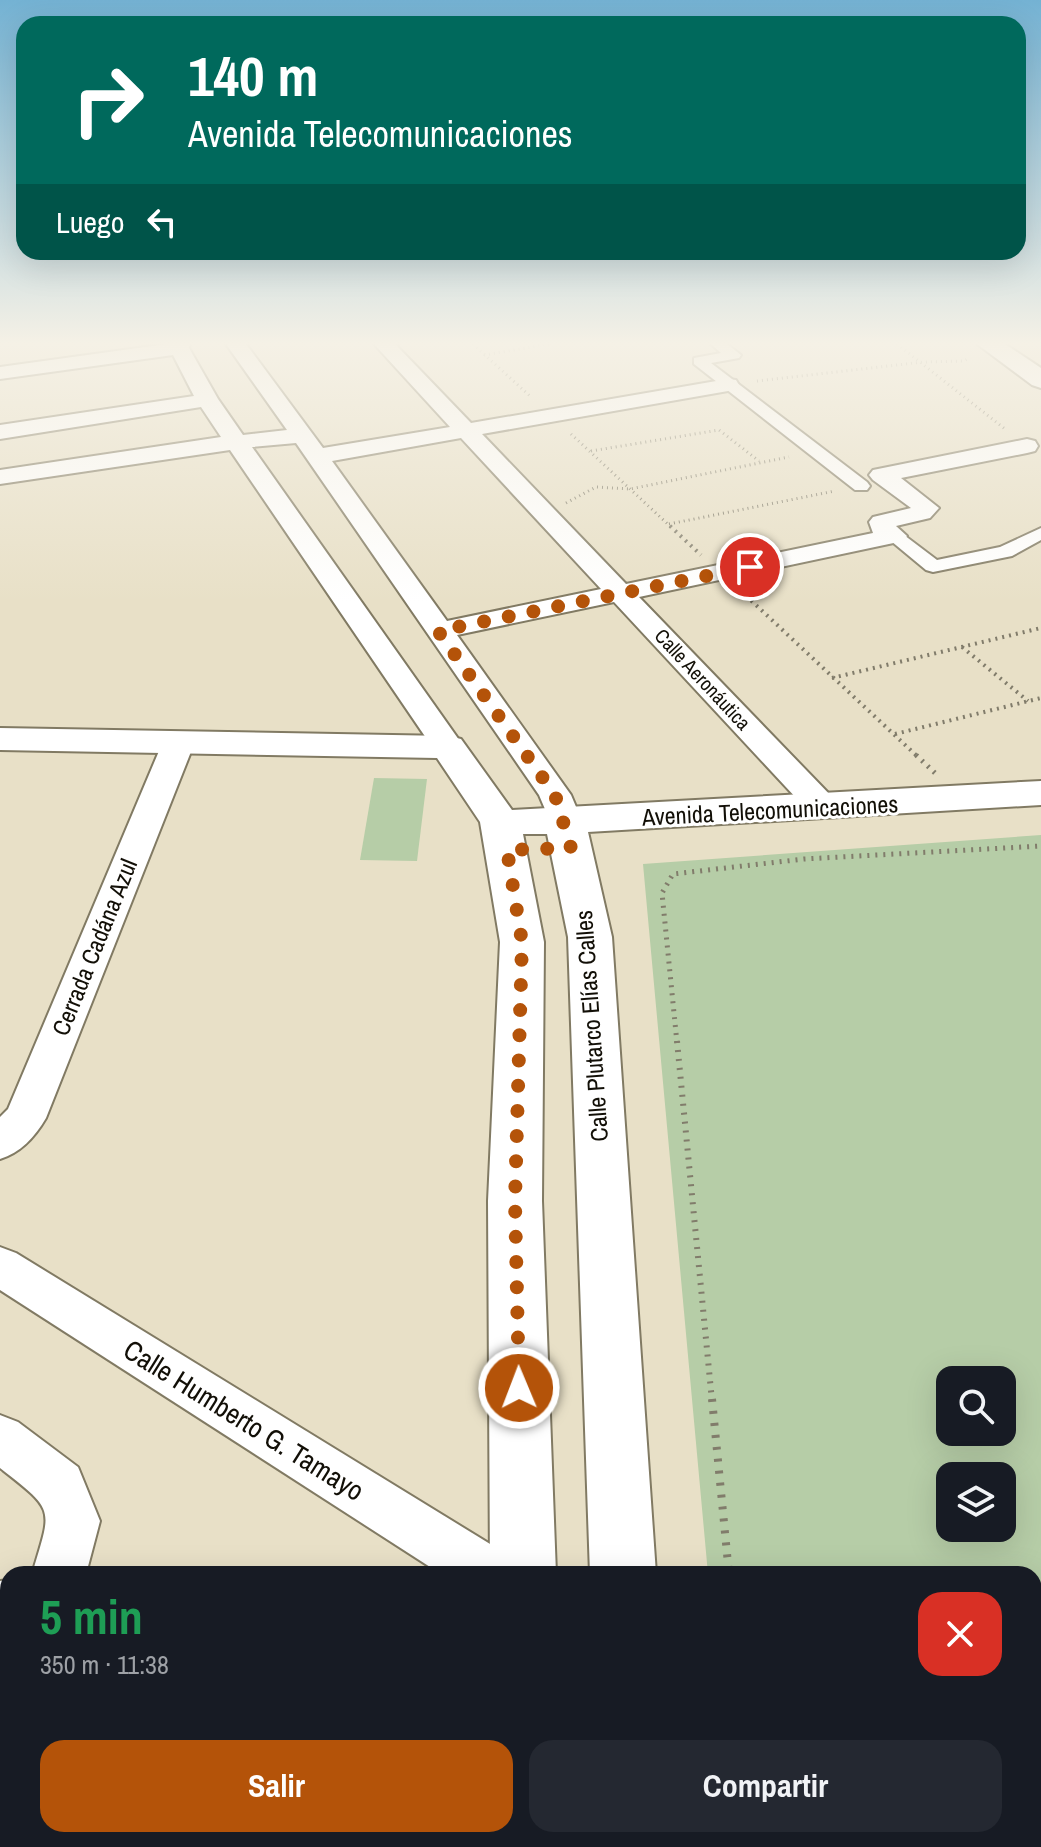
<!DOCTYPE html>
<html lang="es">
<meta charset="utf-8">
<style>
body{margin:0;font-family:"Archivo Narrow",sans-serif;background:#242831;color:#f1f3f6;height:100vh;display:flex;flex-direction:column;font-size:30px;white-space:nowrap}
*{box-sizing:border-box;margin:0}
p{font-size:26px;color:#9ea1a6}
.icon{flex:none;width:44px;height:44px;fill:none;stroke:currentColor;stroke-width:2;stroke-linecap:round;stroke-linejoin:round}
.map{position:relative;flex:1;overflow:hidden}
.side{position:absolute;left:0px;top:1566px;width:1042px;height:282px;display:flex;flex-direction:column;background:#171b24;border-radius:24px 24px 0 0;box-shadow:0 8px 32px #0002}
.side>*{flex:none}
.hud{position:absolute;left:16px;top:16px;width:1010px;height:244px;border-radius:24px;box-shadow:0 8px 32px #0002;background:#00695c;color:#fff;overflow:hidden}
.buttons{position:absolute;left:936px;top:1366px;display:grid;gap:16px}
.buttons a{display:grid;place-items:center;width:80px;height:80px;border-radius:16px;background:#171b24;box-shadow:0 8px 32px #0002;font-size:40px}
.pin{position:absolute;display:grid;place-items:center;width:68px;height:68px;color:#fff;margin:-34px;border:4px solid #fff;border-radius:50%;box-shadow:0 2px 8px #0007}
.me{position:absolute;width:88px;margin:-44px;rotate:359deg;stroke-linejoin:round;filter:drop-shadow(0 0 6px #0008)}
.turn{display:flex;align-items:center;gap:28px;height:168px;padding:0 40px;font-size:36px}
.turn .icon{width:104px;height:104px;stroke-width:2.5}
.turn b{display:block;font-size:56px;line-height:68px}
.then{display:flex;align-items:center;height:76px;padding:0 40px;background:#0003;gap:16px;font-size:30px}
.round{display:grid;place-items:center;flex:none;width:84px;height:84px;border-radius:24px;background:#242831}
.headline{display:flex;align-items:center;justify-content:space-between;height:136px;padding:0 40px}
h1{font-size:48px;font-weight:700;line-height:60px;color:#1e9e55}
.cta{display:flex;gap:16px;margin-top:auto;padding:16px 40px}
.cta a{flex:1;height:92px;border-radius:24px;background:#b45309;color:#fff;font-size:32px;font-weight:700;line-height:92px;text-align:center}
.cta a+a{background:#242831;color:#f1f3f6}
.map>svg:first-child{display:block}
.green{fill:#b6cda7;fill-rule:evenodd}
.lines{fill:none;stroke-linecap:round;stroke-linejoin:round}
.service-casing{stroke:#817a63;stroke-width:4}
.pedestrian-casing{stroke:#817a63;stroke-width:4}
.minor-casing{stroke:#817a63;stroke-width:4}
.tertiary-casing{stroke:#817a63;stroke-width:4}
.path-far4{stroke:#817c6b;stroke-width:3;stroke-dasharray:1 4;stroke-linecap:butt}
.path-far3{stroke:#817c6b;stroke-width:4;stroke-dasharray:2 5;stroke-linecap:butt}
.path-far2{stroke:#817c6b;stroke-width:5;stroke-dasharray:2 6;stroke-linecap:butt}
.path-far1{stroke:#817c6b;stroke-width:6;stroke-dasharray:2 7;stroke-linecap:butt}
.path{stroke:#817c6b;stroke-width:8;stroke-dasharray:3 9;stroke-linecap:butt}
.service{fill:#fff;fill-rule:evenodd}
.pedestrian{fill:#fff;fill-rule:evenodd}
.minor{fill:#fff;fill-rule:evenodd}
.tertiary{fill:#fff;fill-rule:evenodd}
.route{stroke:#b45309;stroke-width:14;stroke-dasharray:0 25.2}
.labels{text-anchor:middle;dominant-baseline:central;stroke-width:6;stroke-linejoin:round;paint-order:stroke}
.far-street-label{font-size:20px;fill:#120f07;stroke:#fff}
.street-label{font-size:24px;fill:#120f07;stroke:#fff}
.near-street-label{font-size:28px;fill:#120f07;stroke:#fff}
</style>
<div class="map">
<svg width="1041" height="1847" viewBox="0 0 1041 1847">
<rect width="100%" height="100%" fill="#e8e0c7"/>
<g class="green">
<path d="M 374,778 L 427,779 L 417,861 L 360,860 Z"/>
<path d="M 1041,835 L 1041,1847 L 733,1847 L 732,1840 L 1034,1840 L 1034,1574 L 708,1574 L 643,864 ZM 950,1380 L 1002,1380 L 1002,1432 L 950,1432 ZM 950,1476 L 1002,1476 L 1002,1528 L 950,1528 Z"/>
</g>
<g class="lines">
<defs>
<g id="service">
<path d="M 300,1840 L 330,1840 L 333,1847 L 303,1847 Z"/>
<path d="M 392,1840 L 428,1840 L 425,1847 L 389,1847 Z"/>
</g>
<g id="pedestrian">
<path d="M 711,344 L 727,344 L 741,355 L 739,358 L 711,363 L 867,482 L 870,486 L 867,490 L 855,490 L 694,364 L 694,358 L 721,353 Z"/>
<path d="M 1041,528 L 1041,540 L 1012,556 L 933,572 L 926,570 L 885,536 L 894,530 L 900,532 L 937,560 L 1000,547 Z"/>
</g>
<g id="minor">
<path d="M 167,344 L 190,344 L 189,348 L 218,399 L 243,435 L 287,430 L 226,344 L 246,344 L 323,448 L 450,427 L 374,344 L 395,344 L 471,423 L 728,379 L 736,380 L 739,385 L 736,390 L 728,391 L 482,434 L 626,584 L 873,533 L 869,522 L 873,517 L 911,508 L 873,480 L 869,475 L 873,470 L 1027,439 L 1035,441 L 1038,446 L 1035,451 L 1027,453 L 901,478 L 939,508 L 930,518 L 896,526 L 907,536 L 903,541 L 639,597 L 835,800 L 839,807 L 835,814 L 823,817 L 811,814 L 614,602 L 457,635 L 571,795 L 582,821 L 577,828 L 565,831 L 553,828 L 539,795 L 296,443 L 252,447 L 464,747 L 459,754 L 448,756 L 437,754 L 230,450 L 0,484 L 0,470 L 221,437 L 201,407 L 0,439 L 0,425 L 194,396 L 173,355 L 0,379 L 0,367 ZM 461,438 L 601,589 L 447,621 L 332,461 Z"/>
<path d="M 178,735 L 189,737 L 194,744 L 46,1118 C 35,1137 20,1153 0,1159 L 0,1117 L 8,1109 L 162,744 L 167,737 Z"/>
<path d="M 0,1247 L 16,1253 L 508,1555 L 516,1574 L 441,1574 L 0,1290 Z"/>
<path d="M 0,1415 L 18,1422 L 78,1467 L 100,1521 L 86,1574 L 32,1574 C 52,1507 56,1512 0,1468 Z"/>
<path d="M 8,1580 L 8,1634 L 0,1635 L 0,1581 Z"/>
</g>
<g id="tertiary">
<path d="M 977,344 L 1005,344 L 1041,368 L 1041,388 L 1032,385 Z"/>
<path d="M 0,728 L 448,736 L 461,739 L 512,810 L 1041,781 L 1041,805 L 588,832 L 612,937 L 656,1574 L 590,1574 L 568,937 L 547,834 L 523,834 L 544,942 L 542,1201 L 556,1574 L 490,1574 L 488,1201 L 500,942 L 480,822 L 437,758 L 0,750 Z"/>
<rect x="485" y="1840" width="74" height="7"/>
<path d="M 600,1840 L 674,1840 L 675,1847 L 601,1847 Z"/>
</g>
</defs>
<use href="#service" class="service-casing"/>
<use href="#pedestrian" class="pedestrian-casing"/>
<use href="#minor" class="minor-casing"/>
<use href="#tertiary" class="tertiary-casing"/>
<g class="path-far4">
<path d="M 473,344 L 531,397"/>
<path d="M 897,344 L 1005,429"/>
<path d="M 484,355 L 550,344"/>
<path d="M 757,381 L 923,362 L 964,361 L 969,358"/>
<path d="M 571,434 L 672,528"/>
<path d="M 591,451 L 719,430 L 759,461"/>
<path d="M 566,503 L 596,487 L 630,489 L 789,457"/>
<path d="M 669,524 L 835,491"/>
</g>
<g class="path-far3">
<path d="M 670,526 L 701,555"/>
<path d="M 741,591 L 918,757"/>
<path d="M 962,647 L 1028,701"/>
<path d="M 832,678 L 1041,628"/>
<path d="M 895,734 L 1041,698"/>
</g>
<g class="path-far2">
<path d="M 916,755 L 935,773"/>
<path d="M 677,1043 L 662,893 L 673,874 L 804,859 L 1041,846"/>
</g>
<path class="path-far1" d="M 677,1041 L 712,1401"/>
<g class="path">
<path d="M 712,1399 L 729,1574"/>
<path d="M 758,1840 L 758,1847"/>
</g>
<use href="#service" class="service"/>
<use href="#pedestrian" class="pedestrian"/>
<use href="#minor" class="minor"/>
<use href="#tertiary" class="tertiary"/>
</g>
<linearGradient id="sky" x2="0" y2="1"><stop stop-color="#74b2d3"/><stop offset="0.57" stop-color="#f5f1e6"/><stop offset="1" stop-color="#f5f1e6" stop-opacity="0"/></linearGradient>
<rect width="1041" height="602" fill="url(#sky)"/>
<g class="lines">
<path class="route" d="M 519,1388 L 515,1201 L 522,942 L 507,850 L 571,848 L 555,795 L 438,631 L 750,567"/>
</g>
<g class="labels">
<g class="far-street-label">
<text transform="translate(703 679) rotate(47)">Calle Aeronáutica</text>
</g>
<g class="street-label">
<text transform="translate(770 810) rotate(-3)">Avenida Telecomunicaciones</text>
<text transform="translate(94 947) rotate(-68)">Cerrada Cadána Azul</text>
<text transform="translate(591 1026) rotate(-94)">Calle Plutarco Elías Calles</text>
</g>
<g class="near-street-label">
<text transform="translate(244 1420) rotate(32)">Calle Humberto G. Tamayo</text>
</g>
</g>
</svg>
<div class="buttons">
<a><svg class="icon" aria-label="search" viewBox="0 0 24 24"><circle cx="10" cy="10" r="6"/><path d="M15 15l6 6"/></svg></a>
<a><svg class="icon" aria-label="layers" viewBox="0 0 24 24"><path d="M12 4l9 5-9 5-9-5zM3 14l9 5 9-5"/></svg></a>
</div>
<div class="pin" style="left:750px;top:567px;background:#d93025"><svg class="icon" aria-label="arrive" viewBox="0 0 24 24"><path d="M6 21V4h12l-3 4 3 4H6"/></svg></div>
<svg class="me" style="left:519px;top:1388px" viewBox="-20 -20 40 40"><circle r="17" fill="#b45309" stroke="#fff" stroke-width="3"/><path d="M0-11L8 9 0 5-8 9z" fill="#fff"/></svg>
<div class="hud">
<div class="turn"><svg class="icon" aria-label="right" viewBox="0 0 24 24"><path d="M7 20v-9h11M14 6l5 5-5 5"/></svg><div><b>140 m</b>Avenida Telecomunicaciones</div></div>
<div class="then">Luego<svg class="icon" aria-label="left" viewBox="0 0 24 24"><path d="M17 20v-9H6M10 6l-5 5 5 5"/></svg></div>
</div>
<section class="side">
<div class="headline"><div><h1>5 min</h1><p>350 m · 11:38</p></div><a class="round" style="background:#d93025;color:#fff"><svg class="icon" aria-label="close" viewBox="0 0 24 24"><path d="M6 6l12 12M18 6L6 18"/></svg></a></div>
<div class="cta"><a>Salir</a><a>Compartir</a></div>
</section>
</div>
